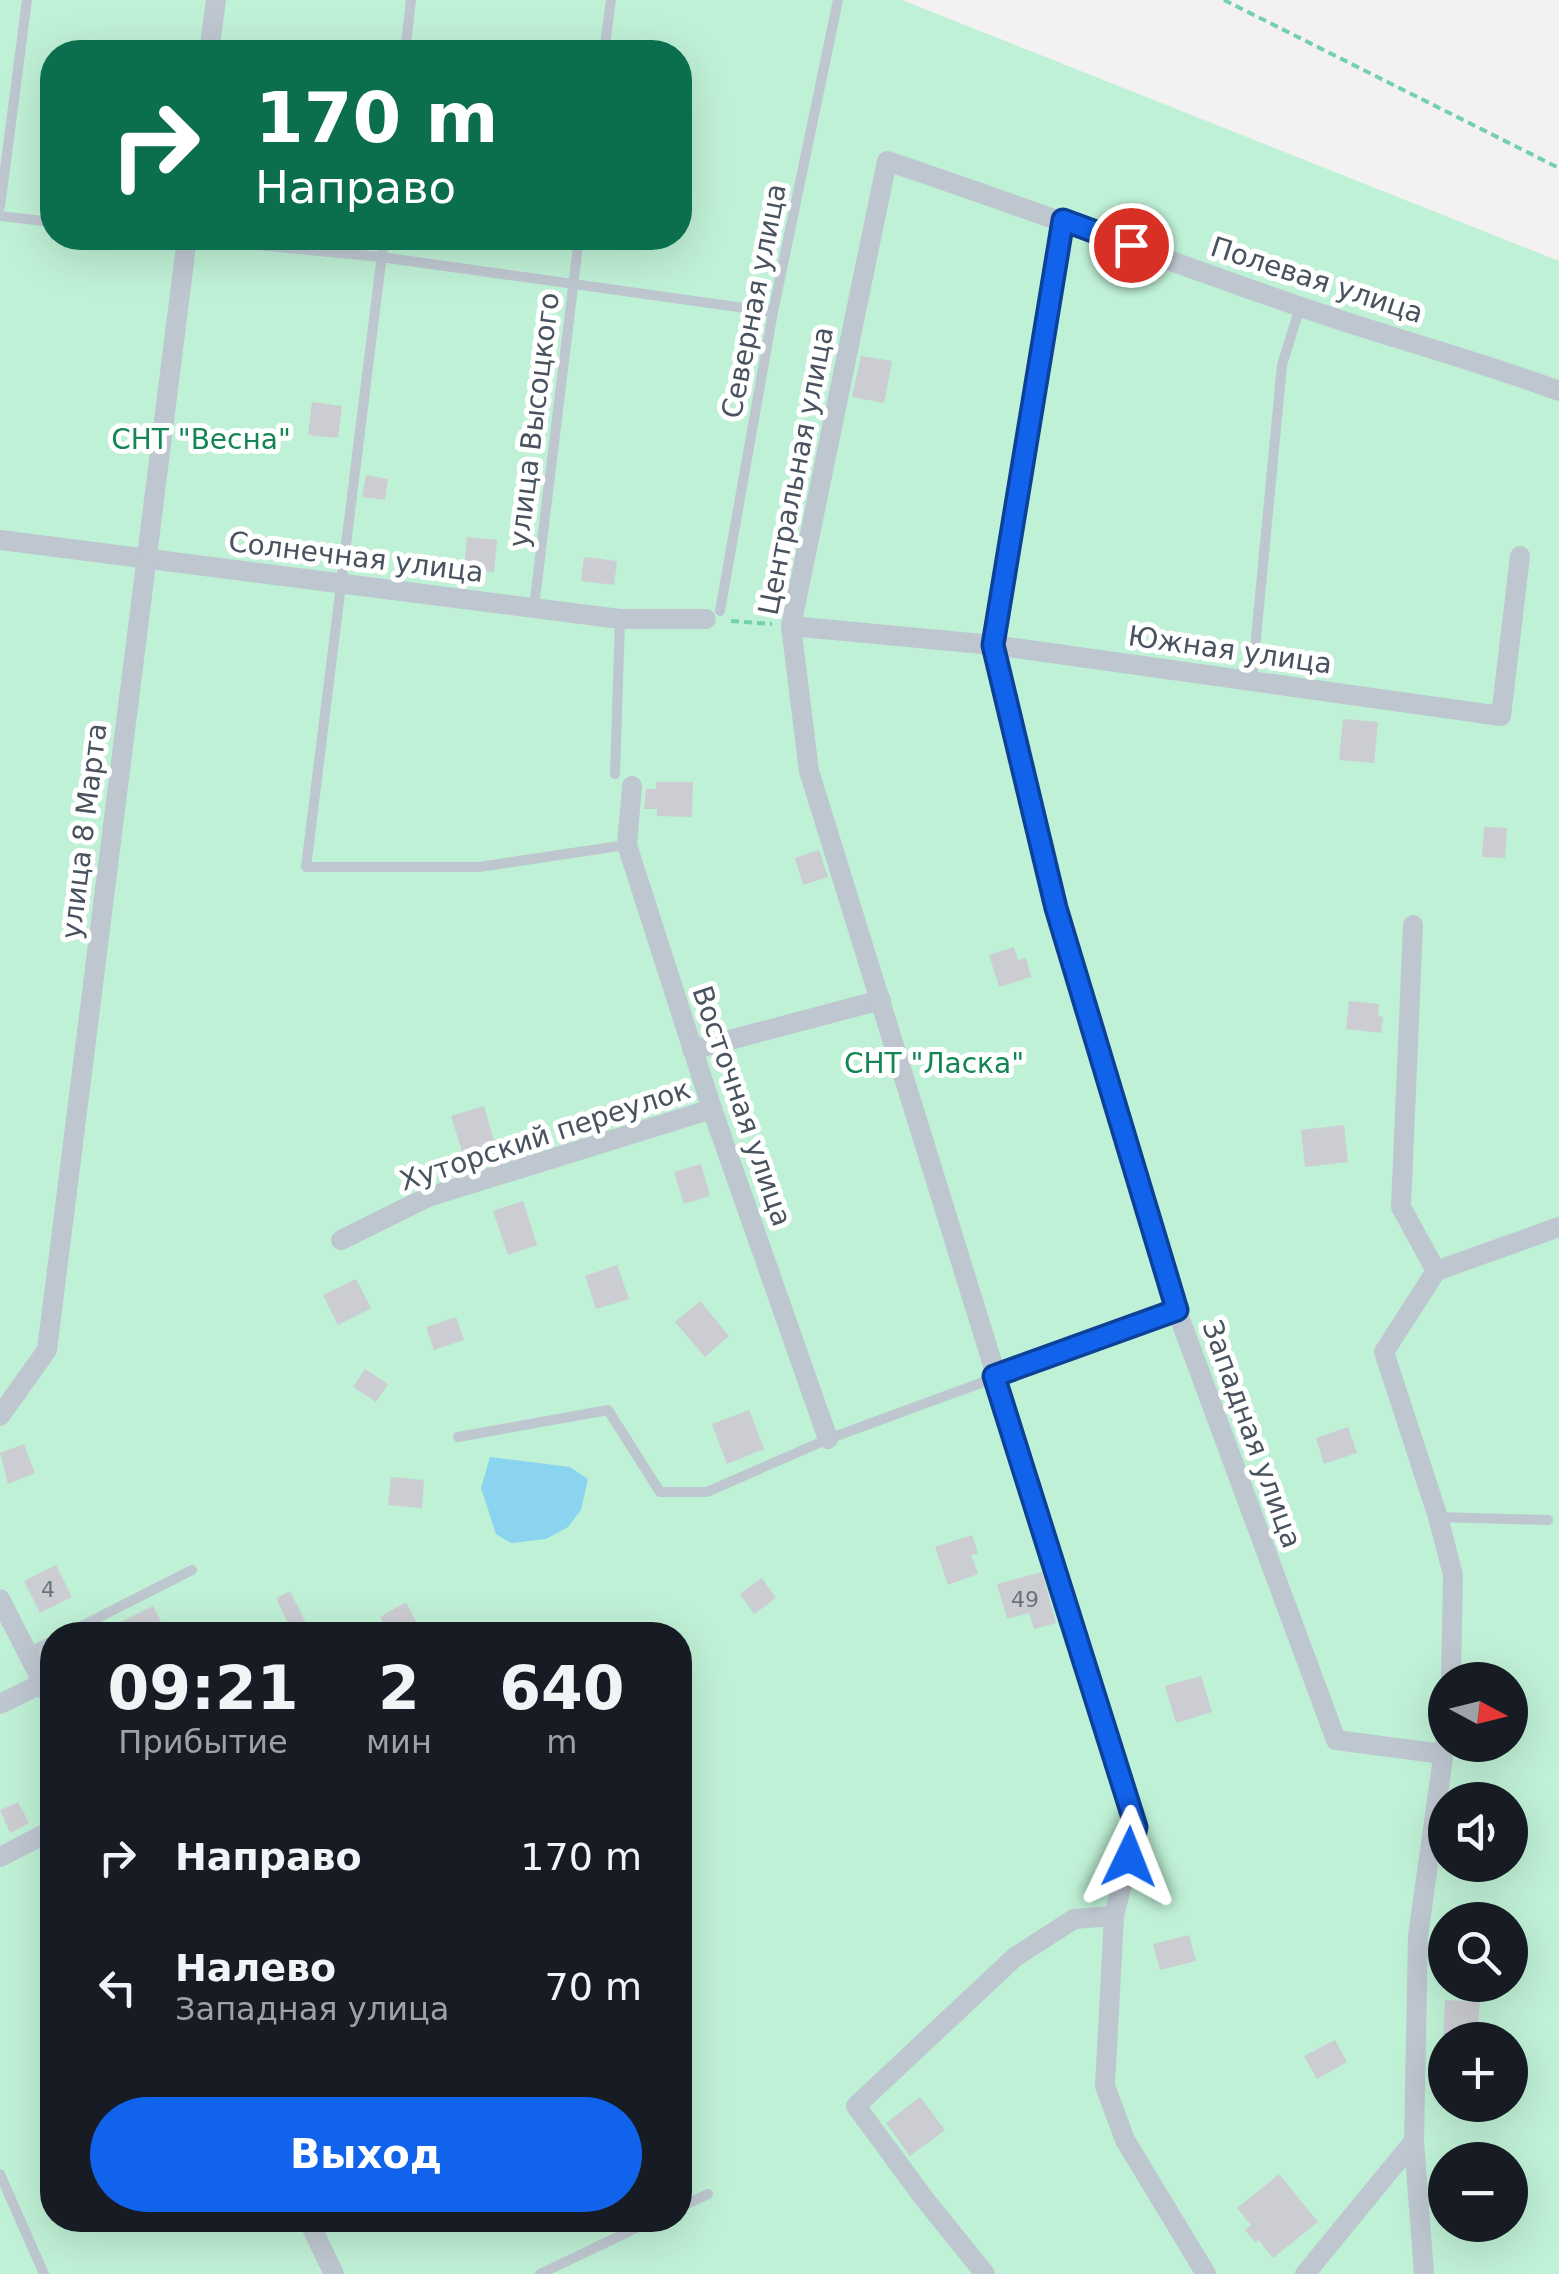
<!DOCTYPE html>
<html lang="ru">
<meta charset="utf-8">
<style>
body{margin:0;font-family:"DejaVu Sans",sans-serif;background:#20242c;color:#f1f3f6;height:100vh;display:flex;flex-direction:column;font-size:38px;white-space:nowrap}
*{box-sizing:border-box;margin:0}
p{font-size:32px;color:#9ea1a6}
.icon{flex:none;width:55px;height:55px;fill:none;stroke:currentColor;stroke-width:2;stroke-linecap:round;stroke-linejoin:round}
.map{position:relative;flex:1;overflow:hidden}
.panel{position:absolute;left:40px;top:1622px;width:652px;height:610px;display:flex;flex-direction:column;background:#171b24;border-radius:40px;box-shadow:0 10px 40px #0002}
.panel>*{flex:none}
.guide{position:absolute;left:40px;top:40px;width:652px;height:210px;border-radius:40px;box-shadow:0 10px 40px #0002;background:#0b6e4f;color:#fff;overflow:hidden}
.needle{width:65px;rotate:97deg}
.buttons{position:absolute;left:1428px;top:1662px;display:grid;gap:20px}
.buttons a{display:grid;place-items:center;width:100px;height:100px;border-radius:50%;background:#171b24;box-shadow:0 10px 40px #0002;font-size:50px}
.pin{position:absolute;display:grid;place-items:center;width:85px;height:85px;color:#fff;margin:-42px;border:5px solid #fff;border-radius:50%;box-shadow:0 2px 10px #0007}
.me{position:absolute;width:110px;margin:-55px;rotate:2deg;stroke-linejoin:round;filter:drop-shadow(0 0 8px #0008)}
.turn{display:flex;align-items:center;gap:35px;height:210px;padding:0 50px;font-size:45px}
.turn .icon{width:130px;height:130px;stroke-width:2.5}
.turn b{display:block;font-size:70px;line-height:85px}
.eta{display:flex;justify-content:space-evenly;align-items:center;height:170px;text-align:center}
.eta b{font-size:60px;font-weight:700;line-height:70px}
.primary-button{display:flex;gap:20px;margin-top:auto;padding:20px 50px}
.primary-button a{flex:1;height:115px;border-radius:60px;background:#1263ec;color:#fff;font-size:40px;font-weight:700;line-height:115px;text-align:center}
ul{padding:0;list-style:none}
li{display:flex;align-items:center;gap:30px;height:130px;padding:0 50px}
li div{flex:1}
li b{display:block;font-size:38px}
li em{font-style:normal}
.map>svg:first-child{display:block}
.green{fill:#bff1d6;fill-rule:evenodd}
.water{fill:#8ad4f0}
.building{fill:#cbcdd3}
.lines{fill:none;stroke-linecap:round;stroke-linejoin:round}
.path{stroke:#75d1aa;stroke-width:4;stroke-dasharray:8 5;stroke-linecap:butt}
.service{stroke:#bec7d0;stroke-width:10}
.minor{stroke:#bec7d0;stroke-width:20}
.route-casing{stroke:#0c4099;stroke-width:25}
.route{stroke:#1263ec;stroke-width:18}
.labels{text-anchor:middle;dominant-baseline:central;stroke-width:10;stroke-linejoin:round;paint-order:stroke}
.number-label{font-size:22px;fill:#69727c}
.street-label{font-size:28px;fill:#48535f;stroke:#fff}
.park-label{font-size:28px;fill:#148554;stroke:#fff}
</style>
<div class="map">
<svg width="1559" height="2274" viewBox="0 0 1559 2274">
<rect width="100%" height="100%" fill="#f3f1f1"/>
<path class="green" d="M 0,0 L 902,0 L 1559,261 L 1559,2274 L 0,2274 ZM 52,52 L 680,52 L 680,238 L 52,238 ZM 52,1635 L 680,1635 L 680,2220 L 52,2220 ZM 1445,1680 L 1510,1680 L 1510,1745 L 1445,1745 ZM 1445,1800 L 1510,1800 L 1510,1865 L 1445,1865 ZM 1445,1920 L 1510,1920 L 1510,1985 L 1445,1985 ZM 1445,2040 L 1510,2040 L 1510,2105 L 1445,2105 ZM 1445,2160 L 1510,2160 L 1510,2225 L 1445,2225 Z"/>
<path class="water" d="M 490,1457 L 570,1467 L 588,1479 L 581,1510 L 568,1527 L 546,1539 L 511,1543 L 496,1534 L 481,1488 Z"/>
<g class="building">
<path d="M 861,356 L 892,361 L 884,403 L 852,397 Z"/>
<path d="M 312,402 L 342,406 L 338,438 L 308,435 Z"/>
<path d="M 366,475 L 388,479 L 385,500 L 362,497 Z"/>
<path d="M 467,537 L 497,540 L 494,572 L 464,569 Z"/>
<path d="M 584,557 L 617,561 L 614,585 L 581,581 Z"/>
<path d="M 1343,719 L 1378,722 L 1374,763 L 1339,760 Z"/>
<path d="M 656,782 L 693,782 L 692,817 L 657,816 L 657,809 L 644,809 L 646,789 L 656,789 Z"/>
<path d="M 1484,827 L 1507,828 L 1505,858 L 1482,857 Z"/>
<path d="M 819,850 L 828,877 L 803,885 L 795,858 Z"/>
<path d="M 1014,947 L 1018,960 L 1026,958 L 1031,977 L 999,987 L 989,955 Z"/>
<path d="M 1349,1001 L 1379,1004 L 1378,1016 L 1383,1017 L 1381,1033 L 1346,1029 Z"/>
<path d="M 484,1106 L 495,1145 L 463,1155 L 451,1116 Z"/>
<path d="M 1344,1125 L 1348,1162 L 1305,1167 L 1301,1130 Z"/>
<path d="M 701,1164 L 710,1196 L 684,1204 L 674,1172 Z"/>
<path d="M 523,1201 L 537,1245 L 508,1255 L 493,1211 Z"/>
<path d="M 617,1265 L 629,1299 L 596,1309 L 585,1276 Z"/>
<path d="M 356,1279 L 371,1308 L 338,1325 L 323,1295 Z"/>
<path d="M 700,1301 L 729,1336 L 705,1357 L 675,1322 Z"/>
<path d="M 456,1317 L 464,1340 L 434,1350 L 426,1327 Z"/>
<path d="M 365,1369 L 388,1384 L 376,1402 L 353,1387 Z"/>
<path d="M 749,1410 L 764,1449 L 727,1464 L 712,1424 Z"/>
<path d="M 1348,1427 L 1357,1453 L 1324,1464 L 1316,1438 Z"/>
<path d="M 24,1444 L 35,1473 L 8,1484 L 0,1453 Z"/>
<path d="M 391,1477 L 424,1480 L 422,1508 L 388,1505 Z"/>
<path d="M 972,1535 L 978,1553 L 971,1555 L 978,1574 L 948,1585 L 935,1547 Z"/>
<path d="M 56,1565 L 72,1597 L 40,1613 L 24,1581 Z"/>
<path d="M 1042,1572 L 1056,1623 L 1034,1629 L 1029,1613 L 1007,1619 L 997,1584 Z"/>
<path d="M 762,1578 L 776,1598 L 754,1614 L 740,1594 Z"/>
<path d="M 290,1591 L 308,1627 L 293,1634 L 276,1598 Z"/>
<path d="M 406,1602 L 420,1629 L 410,1635 L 390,1635 L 380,1617 Z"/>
<path d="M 153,1606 L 168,1635 L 95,1635 Z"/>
<path d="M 1201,1676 L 1212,1712 L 1176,1723 L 1165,1686 Z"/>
<path d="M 18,1802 L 29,1823 L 10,1833 L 0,1810 Z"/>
<path d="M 1189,1935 L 1196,1961 L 1160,1970 L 1153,1944 Z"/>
<path d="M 1445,2000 L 1480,2002 L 1477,2040 L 1443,2040 Z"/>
<path d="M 1335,2040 L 1347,2062 L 1317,2079 L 1304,2056 Z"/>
<path d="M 920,2097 L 945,2130 L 910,2156 L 886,2123 Z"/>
<path d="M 1279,2174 L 1318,2222 L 1273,2258 L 1259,2240 L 1255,2242 L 1245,2230 L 1251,2225 L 1237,2208 Z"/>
</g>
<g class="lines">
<g class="path">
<path d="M 1224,0 L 1559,168"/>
<path d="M 731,621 L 772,624"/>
</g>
<g class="service">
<path d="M 405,52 L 411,0"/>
<path d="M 604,52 L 611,0"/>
<path d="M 0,207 L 27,0"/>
<path d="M 0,216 L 52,222"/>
<path d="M 184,238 L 381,257 L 773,312"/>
<path d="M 384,238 L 306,867 L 479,867 L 626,845"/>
<path d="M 534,607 L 579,238"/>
<path d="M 720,611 L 773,312 L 838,0"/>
<path d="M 1252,680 L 1282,365 L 1300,307"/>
<path d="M 615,774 L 620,620"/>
<path d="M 458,1437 L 608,1410 L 660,1492 L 707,1492 L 828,1439 L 1177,1311"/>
<path d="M 1438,1517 L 1548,1520"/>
<path d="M 64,1635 L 192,1570"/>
<path d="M 28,1653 L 52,1641"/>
<path d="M 0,2174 L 44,2274"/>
<path d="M 680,2207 L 708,2194"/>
<path d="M 540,2274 L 653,2220"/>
</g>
<g class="minor">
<path d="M 209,52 L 216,0"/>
<path d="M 1063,220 L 993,645 L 1056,909 L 1177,1311 L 1336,1740 L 1443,1754"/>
<path d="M 0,540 L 620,619 L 706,619"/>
<path d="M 791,626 L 993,645 L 1501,716 L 1520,556"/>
<path d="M 632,786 L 627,845 L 712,1109 L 828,1439"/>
<path d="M 1413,925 L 1401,1207 L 1436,1271"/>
<path d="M 692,1050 L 881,1000"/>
<path d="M 341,1240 L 428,1197 L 712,1109"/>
<path d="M 0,1416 L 47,1350 L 187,238"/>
<path d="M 0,1599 L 52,1701"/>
<path d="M 1451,1680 L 1453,1575 L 1438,1517 L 1384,1352 L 1436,1271 L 1559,1227"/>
<path d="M 0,1704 L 43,1683"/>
<path d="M 0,1857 L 52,1830"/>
<path d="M 308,2220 L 334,2274"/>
<path d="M 985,2274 L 923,2197 L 856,2106 L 1015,1957 L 1074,1919 L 1114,1916"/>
<path d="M 1206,2274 L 1125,2140 L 1105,2086 L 1114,1916 L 1136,1827 L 809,771 L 791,626 L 887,161 C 1025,207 1160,258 1298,306 C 1384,336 1473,359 1559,391"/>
<path d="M 1305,2274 L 1414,2141"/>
<path d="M 1424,2274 L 1414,2141 L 1418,1936 L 1445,1743"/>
</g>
</g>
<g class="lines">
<defs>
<path id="route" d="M 1129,1857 L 1136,1827 L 994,1376 L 1177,1310 L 1056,908 L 993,645 L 1063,220 L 1131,245"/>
</defs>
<use href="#route" class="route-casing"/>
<use href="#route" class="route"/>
</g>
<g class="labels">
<g class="number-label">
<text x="48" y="1589">4</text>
<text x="1025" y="1599">49</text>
</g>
<g class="street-label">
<text transform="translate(1317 280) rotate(18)">Полевая улица</text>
<text transform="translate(754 301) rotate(-79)">Северная улица</text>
<text transform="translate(534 420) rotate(-83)">улица Высоцкого</text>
<text transform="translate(796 471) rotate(-79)">Центральная улица</text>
<text transform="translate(356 557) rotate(7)">Солнечная улица</text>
<text transform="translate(1230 650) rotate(8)">Южная улица</text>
<text transform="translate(84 831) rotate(-83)">улица 8 Марта</text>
<text transform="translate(742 1106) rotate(71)">Восточная улица</text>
<text transform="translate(545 1135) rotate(-18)">Хуторский переулок</text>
<text transform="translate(1252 1434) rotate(70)">Западная улица</text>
</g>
<g class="park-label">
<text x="201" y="439">СНТ "Весна"</text>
<text x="934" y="1063">СНТ "Ласка"</text>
</g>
</g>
</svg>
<div class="buttons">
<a><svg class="needle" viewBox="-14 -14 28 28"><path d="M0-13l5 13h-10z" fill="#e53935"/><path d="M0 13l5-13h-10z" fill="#9ea1a6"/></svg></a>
<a><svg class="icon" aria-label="sound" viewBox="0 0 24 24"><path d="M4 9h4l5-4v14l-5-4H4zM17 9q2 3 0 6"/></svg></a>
<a><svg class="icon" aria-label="search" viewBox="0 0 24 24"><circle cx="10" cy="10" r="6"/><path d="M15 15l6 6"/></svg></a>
<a>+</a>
<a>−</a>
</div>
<div class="pin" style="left:1131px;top:245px;background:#d93025"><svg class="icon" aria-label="arrive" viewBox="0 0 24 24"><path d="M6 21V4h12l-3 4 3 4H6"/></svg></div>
<svg class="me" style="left:1129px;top:1857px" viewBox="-20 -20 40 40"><path d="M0-17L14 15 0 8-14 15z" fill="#1263ec" stroke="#fff" stroke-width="4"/></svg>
<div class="guide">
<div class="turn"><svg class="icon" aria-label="right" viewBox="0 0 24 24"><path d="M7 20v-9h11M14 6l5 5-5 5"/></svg><div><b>170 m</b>Направо</div></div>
</div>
<section class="panel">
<div class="eta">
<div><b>09:21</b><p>Прибытие</p></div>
<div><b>2</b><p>мин</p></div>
<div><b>640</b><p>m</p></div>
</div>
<ul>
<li><svg class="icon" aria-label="right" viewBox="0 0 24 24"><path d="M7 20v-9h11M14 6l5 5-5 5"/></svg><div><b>Направо</b></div><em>170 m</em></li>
<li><svg class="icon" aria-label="left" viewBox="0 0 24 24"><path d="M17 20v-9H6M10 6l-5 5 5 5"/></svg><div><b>Налево</b><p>Западная улица</p></div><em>70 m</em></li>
</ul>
<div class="primary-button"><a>Выход</a></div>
</section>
</div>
